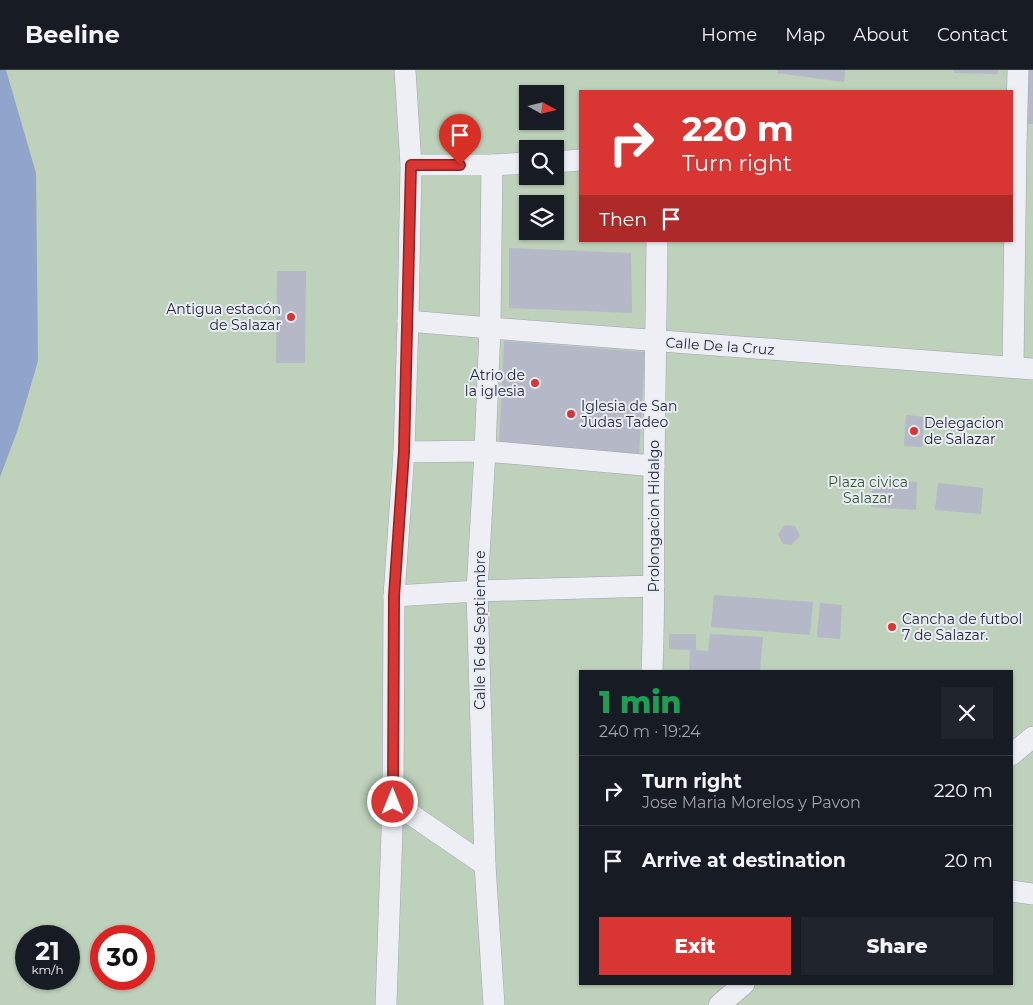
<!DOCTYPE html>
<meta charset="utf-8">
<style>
body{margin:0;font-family:Montserrat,sans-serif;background:#20242c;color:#f1f3f6;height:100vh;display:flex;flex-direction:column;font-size:19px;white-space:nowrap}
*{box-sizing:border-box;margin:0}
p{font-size:16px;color:#9ea1a6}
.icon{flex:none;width:28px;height:28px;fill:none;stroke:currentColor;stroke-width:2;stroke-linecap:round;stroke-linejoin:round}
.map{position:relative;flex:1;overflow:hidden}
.details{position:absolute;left:579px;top:600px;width:434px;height:315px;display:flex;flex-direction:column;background:#171b24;border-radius:0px;box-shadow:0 1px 4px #0004}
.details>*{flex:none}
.banner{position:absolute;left:579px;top:20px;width:434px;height:152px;border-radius:0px;box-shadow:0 1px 4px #0004;background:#d93532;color:#fff;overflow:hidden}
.needle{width:32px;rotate:98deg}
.fabs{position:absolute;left:519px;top:15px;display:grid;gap:10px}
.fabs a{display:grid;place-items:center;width:45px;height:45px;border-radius:0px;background:#171b24;box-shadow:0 1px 4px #0004;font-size:25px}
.speed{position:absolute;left:15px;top:855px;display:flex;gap:10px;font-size:25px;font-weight:700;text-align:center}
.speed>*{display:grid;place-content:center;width:65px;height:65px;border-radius:50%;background:#171b24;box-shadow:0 1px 4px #0004;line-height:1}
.speed small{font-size:12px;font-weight:400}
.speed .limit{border:8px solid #d22;background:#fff;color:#111}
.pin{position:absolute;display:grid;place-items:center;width:42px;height:42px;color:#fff;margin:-51px -21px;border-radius:50% 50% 50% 0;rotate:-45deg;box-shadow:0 0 5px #0007}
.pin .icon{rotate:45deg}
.me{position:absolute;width:55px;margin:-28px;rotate:0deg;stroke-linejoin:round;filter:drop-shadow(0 0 4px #0008)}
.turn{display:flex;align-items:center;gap:18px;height:105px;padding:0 20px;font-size:22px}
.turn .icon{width:65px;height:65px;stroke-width:2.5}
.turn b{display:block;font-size:35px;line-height:42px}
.then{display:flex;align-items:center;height:48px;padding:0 20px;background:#0003;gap:10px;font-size:19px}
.round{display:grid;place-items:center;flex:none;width:52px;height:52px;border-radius:0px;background:#20242c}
.summary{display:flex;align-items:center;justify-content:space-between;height:85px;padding:0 20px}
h1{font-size:30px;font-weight:800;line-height:38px;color:#1e9e55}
.cta{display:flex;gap:10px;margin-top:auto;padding:10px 20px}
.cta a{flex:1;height:58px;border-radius:0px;background:#d93532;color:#fff;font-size:20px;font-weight:800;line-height:58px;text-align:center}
.cta a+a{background:#20242c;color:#f1f3f6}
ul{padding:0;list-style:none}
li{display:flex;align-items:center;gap:15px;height:70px;padding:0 20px;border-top:1px solid #363941}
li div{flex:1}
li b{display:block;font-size:19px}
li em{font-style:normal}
header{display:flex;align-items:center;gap:30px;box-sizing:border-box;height:70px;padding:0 25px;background:#171b24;border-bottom:1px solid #363941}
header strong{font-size:24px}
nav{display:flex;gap:28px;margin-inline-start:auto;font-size:18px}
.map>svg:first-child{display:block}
.green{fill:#bdd1bb;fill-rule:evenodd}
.water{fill:#91a4cb}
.building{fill:#b4b8c7}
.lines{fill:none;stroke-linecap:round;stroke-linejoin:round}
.minor-casing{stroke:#a0a3b1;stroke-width:22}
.minor{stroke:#edeff5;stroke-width:21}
.route-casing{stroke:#8d2220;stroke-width:12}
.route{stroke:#d93532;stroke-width:9}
.poi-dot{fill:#d93532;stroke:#eaecf4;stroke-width:2}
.labels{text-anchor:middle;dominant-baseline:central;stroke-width:4;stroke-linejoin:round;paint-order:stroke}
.poi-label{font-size:14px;fill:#24293e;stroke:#eaecf4;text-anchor:start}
.street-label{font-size:14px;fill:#24293e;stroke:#eaecf4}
.park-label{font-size:14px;fill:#315a30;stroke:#eaecf4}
</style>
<header>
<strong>Beeline</strong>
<nav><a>Home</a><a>Map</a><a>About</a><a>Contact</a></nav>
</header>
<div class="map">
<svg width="1033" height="935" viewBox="0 0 1033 935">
<rect width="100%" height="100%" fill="#dadde7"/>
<path class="green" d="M 0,0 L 1033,0 L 1033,935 L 0,935 ZM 580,21 L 1011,21 L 1011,171 L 580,171 ZM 528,24 L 555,24 L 555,51 L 528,51 ZM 528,79 L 555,79 L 555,106 L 528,106 ZM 528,134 L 555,134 L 555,161 L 528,161 ZM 580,601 L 1011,601 L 1011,914 L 580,914 ZM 26,866 L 69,866 L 69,909 L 26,909 ZM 101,866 L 144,866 L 144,909 L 101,909 Z"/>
<path class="water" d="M 0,0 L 6,0 L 36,103 L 38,291 L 18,359 L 0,407 Z"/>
<g class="building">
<path d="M 778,0 L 845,0 L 844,12 L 777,3 Z"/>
<path d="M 954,0 L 998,0 L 997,4 L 954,3 Z"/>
<path d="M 1029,0 L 1033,0 L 1033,54 L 1027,54 Z"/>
<path d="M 509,178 L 631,183 L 632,243 L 509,238 Z"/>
<path d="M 277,201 L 306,201 L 305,293 L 276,293 Z"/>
<path d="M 504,271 L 645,282 L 639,386 L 499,374 Z"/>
<path d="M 906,345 L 925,347 L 922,377 L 904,376 Z"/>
<path d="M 873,409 L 917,412 L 916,440 L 871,437 Z"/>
<path d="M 938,413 L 983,418 L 981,444 L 935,440 Z"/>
<path d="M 785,455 L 795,456 L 800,466 L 791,475 L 783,474 L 778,464 Z"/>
<path d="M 714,525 L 813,532 L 810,565 L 711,557 Z"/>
<path d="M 820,533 L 842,535 L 840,569 L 817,567 Z"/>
<path d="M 669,564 L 696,564 L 696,580 L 708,581 L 710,564 L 763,567 L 760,601 L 689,601 L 690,580 L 669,579 Z"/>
</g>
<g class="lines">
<defs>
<g id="minor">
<path d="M 555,92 L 580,90"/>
<path d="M 411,95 L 492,95 L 528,93"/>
<path d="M 492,95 L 490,258 L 485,381 L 477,521 L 485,795 L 494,935"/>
<path d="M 408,251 L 490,258 L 1033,299"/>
<path d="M 1013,297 L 1016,77 L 1018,0"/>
<path d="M 404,382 L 485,381 L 654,396"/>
<path d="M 394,526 L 477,521 L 654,516"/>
<path d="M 652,601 C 655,533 653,464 654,396 C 655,321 656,246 657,171"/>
<path d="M 1011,685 L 1033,667"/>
<path d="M 393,732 L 485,795"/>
<path d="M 1011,821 L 1033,824"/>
<path d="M 386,935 L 393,732 L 394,526 L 404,382 L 408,251 L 411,95 L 405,0"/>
<path d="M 719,935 L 744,914"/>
</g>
</defs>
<use href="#minor" class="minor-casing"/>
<use href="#minor" class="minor"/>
</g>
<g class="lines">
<defs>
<path id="route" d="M 393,732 L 394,526 L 404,382 L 411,95 L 460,95"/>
</defs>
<use href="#route" class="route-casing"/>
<use href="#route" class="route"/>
</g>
<g class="poi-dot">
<circle cx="291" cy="247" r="5"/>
<circle cx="535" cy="313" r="5"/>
<circle cx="571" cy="344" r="5"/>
<circle cx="914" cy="361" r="5"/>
<circle cx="892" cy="557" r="5"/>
</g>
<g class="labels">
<g class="poi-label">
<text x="281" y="239" text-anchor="end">Antigua estacón<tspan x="281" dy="16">de Salazar</tspan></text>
<text x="525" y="305" text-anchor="end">Atrio de<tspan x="525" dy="16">la iglesia</tspan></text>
<text x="581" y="336">Iglesia de San<tspan x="581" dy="16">Judas Tadeo</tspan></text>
<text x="924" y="353">Delegacion<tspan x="924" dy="16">de Salazar</tspan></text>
<text x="902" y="549">Cancha de futbol<tspan x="902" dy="16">7 de Salazar.</tspan></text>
</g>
<g class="street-label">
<text transform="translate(720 276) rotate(4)">Calle De la Cruz</text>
<text transform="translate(654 446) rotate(-90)">Prolongacion Hidalgo</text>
<text transform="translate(480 560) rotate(-90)">Calle 16 de Septiembre</text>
</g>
<g class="park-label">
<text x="868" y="412">Plaza civica<tspan x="868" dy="16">Salazar</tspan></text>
</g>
</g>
</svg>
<div class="fabs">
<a><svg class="needle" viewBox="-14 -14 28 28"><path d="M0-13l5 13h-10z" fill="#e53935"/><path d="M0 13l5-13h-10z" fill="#9ea1a6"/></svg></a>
<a><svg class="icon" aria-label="search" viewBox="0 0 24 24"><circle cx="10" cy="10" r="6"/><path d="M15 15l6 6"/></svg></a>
<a><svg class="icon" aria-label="layers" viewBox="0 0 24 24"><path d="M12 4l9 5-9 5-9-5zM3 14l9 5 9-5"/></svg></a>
</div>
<div class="speed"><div>21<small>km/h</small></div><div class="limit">30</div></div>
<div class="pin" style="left:460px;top:95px;background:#d93025"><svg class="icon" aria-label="arrive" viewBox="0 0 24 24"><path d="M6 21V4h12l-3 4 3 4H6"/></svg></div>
<svg class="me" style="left:393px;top:732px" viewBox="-20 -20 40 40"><circle r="17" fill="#d93532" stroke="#fff" stroke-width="3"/><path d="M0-11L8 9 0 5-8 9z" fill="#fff"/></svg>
<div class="banner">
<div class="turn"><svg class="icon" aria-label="right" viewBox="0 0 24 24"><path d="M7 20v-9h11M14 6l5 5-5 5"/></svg><div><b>220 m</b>Turn right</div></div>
<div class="then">Then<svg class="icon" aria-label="arrive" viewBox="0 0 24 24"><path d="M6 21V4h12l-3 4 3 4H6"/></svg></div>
</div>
<section class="details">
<div class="summary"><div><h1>1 min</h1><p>240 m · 19:24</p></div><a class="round"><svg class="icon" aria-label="close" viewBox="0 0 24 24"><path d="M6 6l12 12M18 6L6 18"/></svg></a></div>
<ul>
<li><svg class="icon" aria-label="right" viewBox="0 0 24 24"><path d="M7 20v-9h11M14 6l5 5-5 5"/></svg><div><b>Turn right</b><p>Jose Maria Morelos y Pavon</p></div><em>220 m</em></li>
<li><svg class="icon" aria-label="arrive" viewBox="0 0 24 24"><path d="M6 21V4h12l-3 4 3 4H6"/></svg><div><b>Arrive at destination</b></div><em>20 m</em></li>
</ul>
<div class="cta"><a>Exit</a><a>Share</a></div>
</section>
</div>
